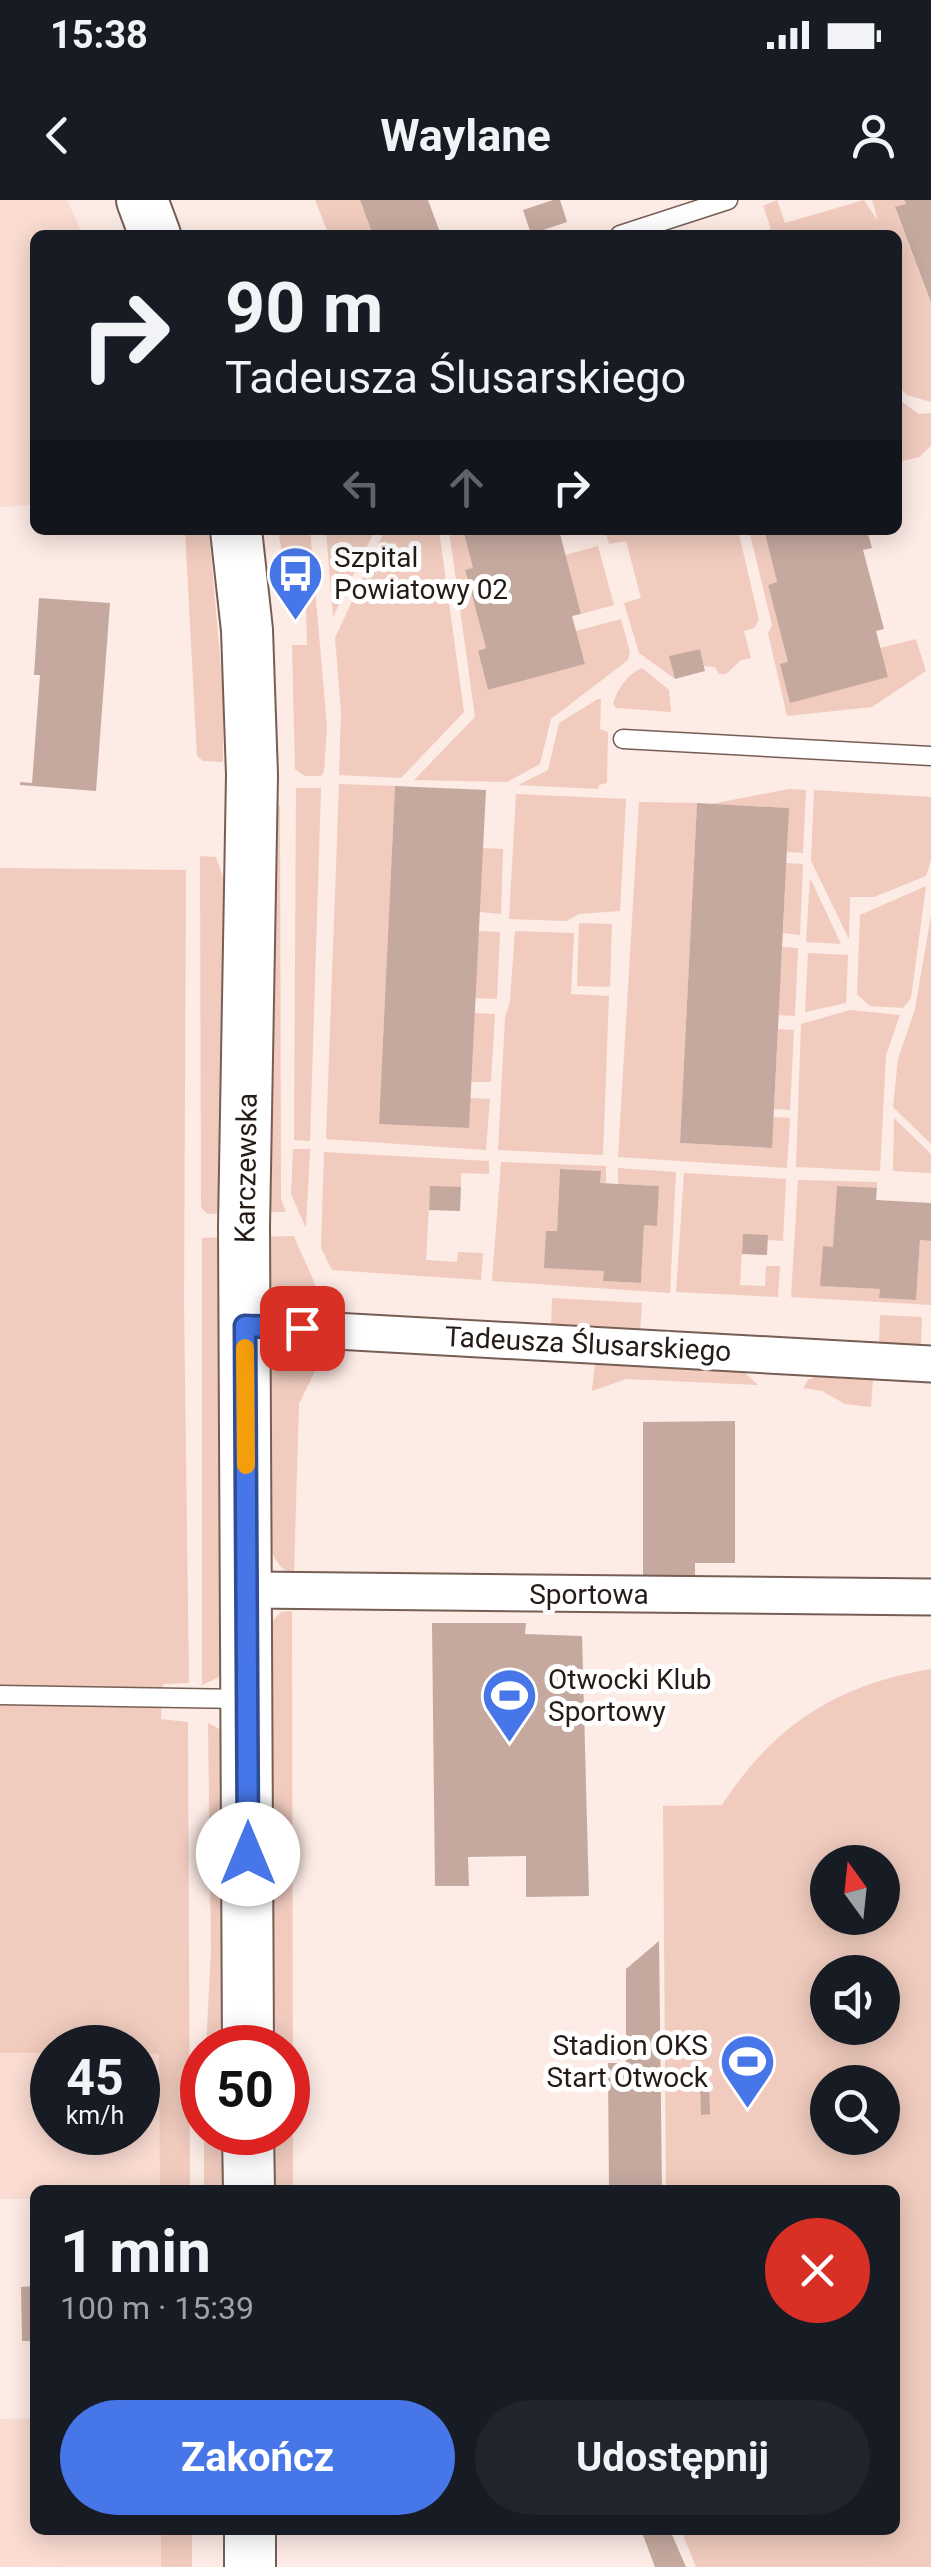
<!DOCTYPE html>
<html lang="pl">
<meta charset="utf-8">
<style>
body{margin:0;font-family:Roboto,sans-serif;background:#20242c;color:#f1f3f6;height:100vh;display:flex;flex-direction:column;font-size:38px;white-space:nowrap}
*{box-sizing:border-box;margin:0}
p{font-size:32px;color:#9ea1a6}
.icon{flex:none;width:55px;height:55px;fill:none;stroke:currentColor;stroke-width:2;stroke-linecap:round;stroke-linejoin:round}
.map{position:relative;flex:1;overflow:hidden}
.panel{position:absolute;left:30px;top:1985px;width:870px;height:350px;display:flex;flex-direction:column;background:#171b24;border-radius:15px;box-shadow:0 5px 25px #0003}
.panel>*{flex:none}
.top-card{position:absolute;left:30px;top:30px;width:872px;height:305px;border-radius:15px;box-shadow:0 5px 25px #0003;background:#171b24;color:#f1f3f6;overflow:hidden}
.needle{width:65px;rotate:345deg}
.fabs{position:absolute;left:810px;top:1645px;display:grid;gap:20px}
.fabs a{display:grid;place-items:center;width:90px;height:90px;border-radius:50%;background:#171b24;box-shadow:0 5px 25px #0003;font-size:50px}
.speed{position:absolute;left:30px;top:1825px;display:flex;gap:20px;font-size:50px;font-weight:700;text-align:center}
.speed>*{display:grid;place-content:center;width:130px;height:130px;border-radius:50%;background:#171b24;box-shadow:0 5px 25px #0003;line-height:1}
.speed small{font-size:25px;font-weight:400}
.speed .limit{border:15px solid #d22;background:#fff;color:#111}
.pin{position:absolute;display:grid;place-items:center;width:85px;height:85px;color:#fff;margin:-42px;border-radius:20px;box-shadow:0 5px 15px #0006}
.me{position:absolute;width:110px;margin:-55px;rotate:0deg;stroke-linejoin:round;filter:drop-shadow(0 0 8px #0008)}
.turn{display:flex;align-items:center;gap:35px;height:210px;padding:0 30px;font-size:45px}
.turn .icon{width:130px;height:130px;stroke-width:2.5}
.turn b{display:block;font-size:70px;line-height:85px}
.lanes{display:flex;align-items:center;height:95px;padding:0 30px;background:#0003;justify-content:center;gap:50px;direction:ltr}
.lanes .off{opacity:.35}
.round{display:grid;place-items:center;flex:none;width:105px;height:105px;border-radius:52px;background:#20242c}
.headline{display:flex;align-items:center;justify-content:space-between;height:170px;padding:0 30px}
h1{font-size:60px;font-weight:700;line-height:75px}
.primary-button{display:flex;gap:20px;margin-top:auto;padding:20px 30px}
.primary-button a{flex:1;height:115px;border-radius:60px;background:#4676e7;color:#fff;font-size:40px;font-weight:700;line-height:115px;text-align:center}
.primary-button a+a{background:#20242c;color:#f1f3f6}
.status{display:flex;justify-content:space-between;align-items:center;height:70px;padding:0 50px;background:#171b24;direction:ltr}
.status svg{height:28px;fill:currentColor}
header{display:flex;justify-content:space-between;align-items:center;height:130px;padding:0 30px;background:#171b24;font-size:45px;font-weight:700}
.map>svg:first-child{display:block}
.built{fill:#fbdcd2}
.green{fill:#f0cbbe;fill-rule:evenodd}
.building{fill:#c5a99f}
.lines{fill:none;stroke-linecap:round;stroke-linejoin:round}
.lane-casing{stroke:#775e55;stroke-width:21}
.street-casing{stroke:#775e55;stroke-width:39}
.secondary-casing{stroke:#775e55;stroke-width:54}
.lane{stroke:#fff;stroke-width:18}
.street{stroke:#fff;stroke-width:35}
.secondary{stroke:#fff;stroke-width:50}
.route-casing{stroke:#2e4d96;stroke-width:25}
.route{stroke:#4676e7;stroke-width:18}
.slow{stroke:#f59e0b;stroke-width:18}
.labels{text-anchor:middle;dominant-baseline:central;stroke-width:10;stroke-linejoin:round;paint-order:stroke}
.poi-label{font-size:28px;fill:#251b17;stroke:#fff;text-anchor:start}
.street-label{font-size:28px;fill:#251b17;stroke:#fff}
</style>
<div class="status"><b>15:38</b><svg viewBox="0 0 49 12"><path d="M0 12V9h3v3zM5 12V6h3v6zM10 12V3h3v9zM15 12V0h3v12zM26 1h20v11H26zM47 4h2v5h-2z"/></svg></div>
<header><svg class="icon" aria-label="back" viewBox="0 0 24 24"><path d="M15 5l-7 7 7 7"/></svg>Waylane<svg class="icon" aria-label="person" viewBox="0 0 24 24"><circle cx="12" cy="8" r="4"/><path d="M4 21q1-7 8-7t8 7"/></svg></header>
<div class="map">
<svg width="931" height="2367" viewBox="0 0 931 2367">
<rect width="100%" height="100%" fill="#fdebe5"/>
<g class="built">
<path d="M 0,0 L 67,0 L 83,35 L 35,35 L 35,305 L 0,307 Z"/>
<path d="M 0,1853 L 52,1853 L 52,1932 L 138,1932 L 138,1853 L 160,1854 L 160,1990 L 35,1990 L 35,1999 L 0,1999 Z"/>
<path d="M 35,2218 L 35,2330 L 161,2330 L 161,2367 L 0,2367 L 0,2219 Z"/>
</g>
<g class="green">
<path d="M 315,0 L 360,0 L 373,35 L 329,35 Z"/>
<path d="M 777,0 L 785,23 L 864,0 L 878,21 L 872,0 L 904,0 L 906,4 L 895,8 L 931,104 L 931,202 L 907,195 L 898,186 L 898,35 L 755,35 L 771,29 L 763,6 Z"/>
<path d="M 898,199 L 919,214 L 931,213 L 931,246 L 919,257 L 898,262 Z"/>
<path d="M 185,330 L 209,332 L 223,492 L 223,562 L 203,561 L 197,556 Z"/>
<path d="M 278,330 L 310,330 L 327,527 L 324,571 L 321,576 L 305,576 L 295,569 L 292,445 L 307,445 L 306,405 L 291,404 Z"/>
<path d="M 326,330 L 375,330 L 333,417 Z"/>
<path d="M 385,330 L 439,330 L 464,512 L 401,578 L 339,575 L 341,512 L 335,438 Z"/>
<path d="M 449,330 L 463,330 L 473,368 L 465,371 L 486,448 L 478,451 L 488,490 L 585,464 L 576,431 L 621,419 L 630,452 L 628,460 L 551,519 L 540,564 L 507,582 L 414,580 L 475,517 Z"/>
<path d="M 605,330 L 738,330 L 759,420 L 754,428 L 744,431 L 751,458 L 741,460 L 726,474 L 719,474 L 715,467 L 704,466 L 700,449 L 670,456 L 675,479 L 639,453 L 624,403 L 641,398 L 626,341 L 609,344 Z"/>
<path d="M 749,330 L 764,330 L 777,382 L 768,385 L 788,462 L 888,477 L 880,448 L 916,439 L 926,471 L 872,507 L 787,516 L 768,433 L 772,425 Z"/>
<path d="M 598,346 L 614,405 L 581,414 L 565,355 Z"/>
<path d="M 642,468 L 669,490 L 671,512 L 616,508 L 613,504 C 617,490 626,475 642,468 Z"/>
<path d="M 598,499 L 601,499 L 600,529 L 608,532 L 607,583 L 599,585 L 598,589 L 518,585 L 548,570 L 559,523 Z"/>
<path d="M 339,584 L 395,586 L 379,923 L 468,928 L 470,898 L 490,899 L 486,950 L 326,939 Z"/>
<path d="M 296,588 L 321,588 L 310,941 L 294,940 Z"/>
<path d="M 789,589 L 806,590 L 803,653 L 787,652 L 788,608 L 711,604 Z"/>
<path d="M 814,590 L 931,597 L 931,660 L 926,676 L 874,697 L 850,697 L 849,739 L 811,661 Z"/>
<path d="M 516,594 L 626,599 L 620,711 L 579,714 L 566,721 L 509,719 Z"/>
<path d="M 275,601 L 280,606 L 281,999 L 286,1012 L 263,1012 Z"/>
<path d="M 639,602 L 697,603 L 680,943 L 771,948 L 773,917 L 790,918 L 787,968 L 618,957 Z"/>
<path d="M 483,648 L 503,649 L 501,714 L 479,712 Z"/>
<path d="M 200,656 L 216,657 L 224,680 L 224,1013 L 207,1014 L 201,1007 Z"/>
<path d="M 786,663 L 803,664 L 800,735 L 783,733 Z"/>
<path d="M 0,668 L 186,670 L 184,1103 L 189,1483 L 163,1484 L 161,1519 L 188,1522 L 190,1990 L 160,1990 L 159,1854 L 138,1853 L 138,1848 L 52,1848 L 52,1853 L 0,1853 Z"/>
<path d="M 810,678 L 841,744 L 806,742 Z"/>
<path d="M 926,686 L 911,798 L 903,808 L 870,806 L 857,794 L 860,715 Z"/>
<path d="M 931,715 L 931,944 L 893,907 L 898,859 L 915,809 Z"/>
<path d="M 579,723 L 612,724 L 610,787 L 577,786 Z"/>
<path d="M 478,731 L 500,732 L 497,799 L 475,798 Z"/>
<path d="M 515,731 L 574,733 L 571,794 L 609,796 L 603,955 L 498,950 L 505,818 L 510,801 Z"/>
<path d="M 782,747 L 798,748 L 795,816 L 778,815 Z"/>
<path d="M 808,753 L 848,755 L 846,803 L 805,812 Z"/>
<path d="M 850,810 L 900,815 L 886,855 L 880,971 L 796,967 L 801,824 Z"/>
<path d="M 474,813 L 495,814 L 491,882 L 471,882 Z"/>
<path d="M 778,829 L 794,830 L 790,910 L 774,909 Z"/>
<path d="M 894,918 L 931,954 L 931,973 L 893,971 Z"/>
<path d="M 293,949 L 310,949 L 306,1028 L 291,994 Z"/>
<path d="M 324,952 L 489,961 L 489,974 L 461,973 L 461,987 L 430,987 L 426,1060 L 457,1062 L 458,1052 L 483,1053 L 481,1080 L 332,1070 L 321,1048 Z"/>
<path d="M 501,962 L 606,966 L 606,983 L 600,983 L 600,971 L 560,969 L 557,1031 L 604,1071 L 604,1081 L 641,1083 L 644,1025 L 657,1025 L 659,986 L 618,984 L 618,968 L 676,972 L 670,1093 L 492,1081 Z"/>
<path d="M 684,973 L 786,979 L 783,1041 L 768,1040 L 767,1035 L 743,1035 L 740,1085 L 765,1086 L 766,1066 L 780,1066 L 778,1097 L 676,1092 Z"/>
<path d="M 798,980 L 877,982 L 877,988 L 833,1047 L 823,1047 L 821,1086 L 880,1089 L 879,1098 L 916,1100 L 920,1040 L 931,1041 L 931,1105 L 791,1097 Z"/>
<path d="M 294,1036 C 302,1058 322,1089 319,1111 L 289,1108 L 267,1095 L 263,1037 Z"/>
<path d="M 224,1037 L 225,1466 L 219,1477 L 202,1485 L 202,1038 Z"/>
<path d="M 552,1098 L 642,1103 L 640,1130 L 551,1125 Z"/>
<path d="M 880,1115 L 922,1117 L 921,1145 L 879,1143 Z"/>
<path d="M 294,1149 L 317,1149 L 318,1165 L 299,1204 L 294,1373 C 276,1370 271,1350 266,1335 L 268,1170 L 278,1157 Z"/>
<path d="M 595,1163 L 742,1170 L 758,1185 L 626,1179 L 592,1191 Z"/>
<path d="M 818,1175 L 873,1180 L 871,1207 L 845,1204 L 822,1191 L 803,1188 L 808,1180 Z"/>
<path d="M 292,1411 L 293,1990 L 266,1990 L 266,1933 L 288,1932 L 288,1848 L 265,1847 L 264,1430 L 281,1412 Z"/>
<path d="M 931,1469 L 931,2367 L 696,2367 L 681,2330 L 895,2330 L 895,1990 L 666,1990 L 663,1606 L 722,1605 C 774,1525 836,1485 931,1469 ZM 828,1662 L 882,1662 L 882,1718 L 828,1718 ZM 828,1772 L 882,1772 L 882,1828 L 828,1828 ZM 828,1882 L 882,1882 L 882,1938 L 828,1938 Z"/>
<path d="M 208,1523 L 218,1528 L 224,1537 L 228,1847 L 206,1848 L 211,1750 Z"/>
<rect x="204" y="1933" width="24" height="57"/>
<rect x="161" y="2330" width="31" height="37"/>
</g>
<g class="building">
<path d="M 360,0 L 428,0 L 441,35 L 373,35 Z"/>
<path d="M 553,0 L 560,0 L 567,22 L 531,34 L 523,10 Z"/>
<path d="M 904,0 L 931,0 L 931,103 L 895,7 L 906,4 Z"/>
<path d="M 463,330 L 570,330 L 560,334 L 581,414 L 572,416 L 585,464 L 488,490 L 478,451 L 486,448 L 465,370 L 473,368 Z"/>
<path d="M 764,330 L 867,330 L 872,348 L 863,350 L 884,429 L 876,431 L 888,477 L 790,503 L 780,464 L 788,462 L 768,385 L 777,382 Z"/>
<path d="M 39,398 L 110,403 L 96,591 L 20,585 L 20,582 L 32,583 L 40,475 L 34,475 Z"/>
<path d="M 700,449 L 705,471 L 675,479 L 669,456 Z"/>
<path d="M 395,586 L 486,590 L 469,928 L 379,924 Z"/>
<path d="M 697,603 L 789,608 L 772,948 L 680,943 Z"/>
<path d="M 560,969 L 601,971 L 600,983 L 659,986 L 657,1026 L 644,1025 L 641,1083 L 603,1081 L 604,1071 L 544,1068 L 546,1031 L 557,1031 Z"/>
<path d="M 430,986 L 461,987 L 460,1011 L 429,1010 Z"/>
<path d="M 837,986 L 877,988 L 876,1000 L 931,1003 L 931,1041 L 920,1040 L 916,1100 L 879,1098 L 880,1089 L 820,1086 L 823,1046 L 833,1047 Z"/>
<path d="M 743,1034 L 768,1035 L 767,1055 L 742,1054 Z"/>
<path d="M 735,1221 L 735,1363 L 695,1363 L 695,1381 L 643,1381 L 643,1222 Z"/>
<path d="M 432,1423 L 526,1423 L 525,1434 L 582,1436 L 589,1696 L 526,1697 L 526,1656 L 468,1657 L 469,1686 L 435,1686 Z"/>
<path d="M 659,1741 L 662,1990 L 609,1990 L 608,1863 L 626,1863 L 626,1769 Z"/>
<path d="M 700,1879 L 709,1879 L 710,1914 L 701,1915 Z"/>
<path d="M 35,2086 L 35,2141 L 22,2141 L 21,2087 Z"/>
<path d="M 641,2330 L 670,2330 L 686,2367 L 655,2367 Z"/>
</g>
<g class="lines">
<defs>
<g id="lane">
<path d="M 620,35 L 728,0"/>
<path d="M 623,539 L 931,556"/>
<path d="M 0,1495 L 242,1499"/>
</g>
<g id="street">
<path d="M 245,1126 L 931,1164"/>
<path d="M 247,1390 L 931,1397"/>
</g>
<g id="secondary">
<path d="M 142,0 L 155,35"/>
<path d="M 236,330 L 247,430 L 252,575 L 244,1026 L 248,1848"/>
<path d="M 248,1932 L 249,1990"/>
<path d="M 250,2330 L 250,2367"/>
</g>
</defs>
<use href="#lane" class="lane-casing"/>
<use href="#street" class="street-casing"/>
<use href="#secondary" class="secondary-casing"/>
<use href="#lane" class="lane"/>
<use href="#street" class="street"/>
<use href="#secondary" class="secondary"/>
</g>
<g class="lines">
<defs>
<path id="route" d="M 248,1654 L 245,1126 L 302,1128"/>
</defs>
<use href="#route" class="route-casing"/>
<use href="#route" class="route"/>
<path class="slow" d="M 245,1148 L 246,1265"/>
</g>
<defs>
<symbol id="bus-pin" viewBox="-11 -11 22 30"><path d="M0 17L-7.5 6A9.5 9.5 0 1 1 7.5 6Z" fill="#4676e7" stroke="#fff"/><path d="M-5-6H5V4H4V6H2V4H-2V6H-4V4H-5ZM-3.5-4V0h7V-4ZM-3.5 1.2v1.5H-2V1.2ZM2 1.2v1.5H3.5V1.2Z" fill="#fff"/></symbol>
<symbol id="stadium-pin" viewBox="-11 -11 22 30"><path d="M0 17L-7.5 6A9.5 9.5 0 1 1 7.5 6Z" fill="#4676e7" stroke="#fff"/><path d="M0-5a6.5 5 0 1 0 0 10a6.5 5 0 1 0 0-10ZM-3.5-1.8h7v3.6h-7Z" fill="#fff"/></symbol>
</defs>
<g fill-rule="evenodd">
<use href="#bus-pin" x="264" y="342" width="63" height="86"/>
<use href="#stadium-pin" x="478" y="1464" width="63" height="86"/>
<use href="#stadium-pin" x="716" y="1830" width="63" height="86"/>
</g>
<g class="labels">
<g class="poi-label">
<text x="334" y="357">Szpital<tspan x="334" dy="32">Powiatowy 02</tspan></text>
<text x="548" y="1479">Otwocki Klub<tspan x="548" dy="32">Sportowy</tspan></text>
<text x="708" y="1845" text-anchor="end">Stadion OKS<tspan x="708" dy="32">Start Otwock</tspan></text>
</g>
<g class="street-label">
<text transform="translate(246 968) rotate(-89)">Karczewska</text>
<text transform="translate(588 1144) rotate(3)">Tadeusza Ślusarskiego</text>
<text x="589" y="1394">Sportowa</text>
</g>
</g>
</svg>
<div class="fabs">
<a><svg class="needle" viewBox="-14 -14 28 28"><path d="M0-13l5 13h-10z" fill="#e53935"/><path d="M0 13l5-13h-10z" fill="#9ea1a6"/></svg></a>
<a><svg class="icon" aria-label="sound" viewBox="0 0 24 24"><path d="M4 9h4l5-4v14l-5-4H4zM17 9q2 3 0 6"/></svg></a>
<a><svg class="icon" aria-label="search" viewBox="0 0 24 24"><circle cx="10" cy="10" r="6"/><path d="M15 15l6 6"/></svg></a>
</div>
<div class="speed"><div>45<small>km/h</small></div><div class="limit">50</div></div>
<div class="pin" style="left:302px;top:1128px;background:#d93025"><svg class="icon" aria-label="arrive" viewBox="0 0 24 24"><path d="M6 21V4h12l-3 4 3 4H6"/></svg></div>
<svg class="me" style="left:248px;top:1654px" viewBox="-20 -20 40 40"><circle r="19" fill="#fff"/><path d="M0-13L10 11 0 6-10 11z" fill="#4676e7"/></svg>
<div class="top-card">
<div class="turn"><svg class="icon" aria-label="right" viewBox="0 0 24 24"><path d="M7 20v-9h11M14 6l5 5-5 5"/></svg><div><b>90 m</b>Tadeusza Ślusarskiego</div></div>
<div class="lanes"><svg class="icon off" aria-label="left" viewBox="0 0 24 24"><path d="M17 20v-9H6M10 6l-5 5 5 5"/></svg><svg class="icon off" aria-label="ahead" viewBox="0 0 24 24"><path d="M12 20V5M6 11l6-6 6 6"/></svg><svg class="icon" aria-label="right" viewBox="0 0 24 24"><path d="M7 20v-9h11M14 6l5 5-5 5"/></svg></div>
</div>
<section class="panel">
<div class="headline"><div><h1>1 min</h1><p>100 m · 15:39</p></div><a class="round" style="background:#d93025;color:#fff"><svg class="icon" aria-label="close" viewBox="0 0 24 24"><path d="M6 6l12 12M18 6L6 18"/></svg></a></div>
<div class="primary-button"><a>Zakończ</a><a>Udostępnij</a></div>
</section>
</div>
